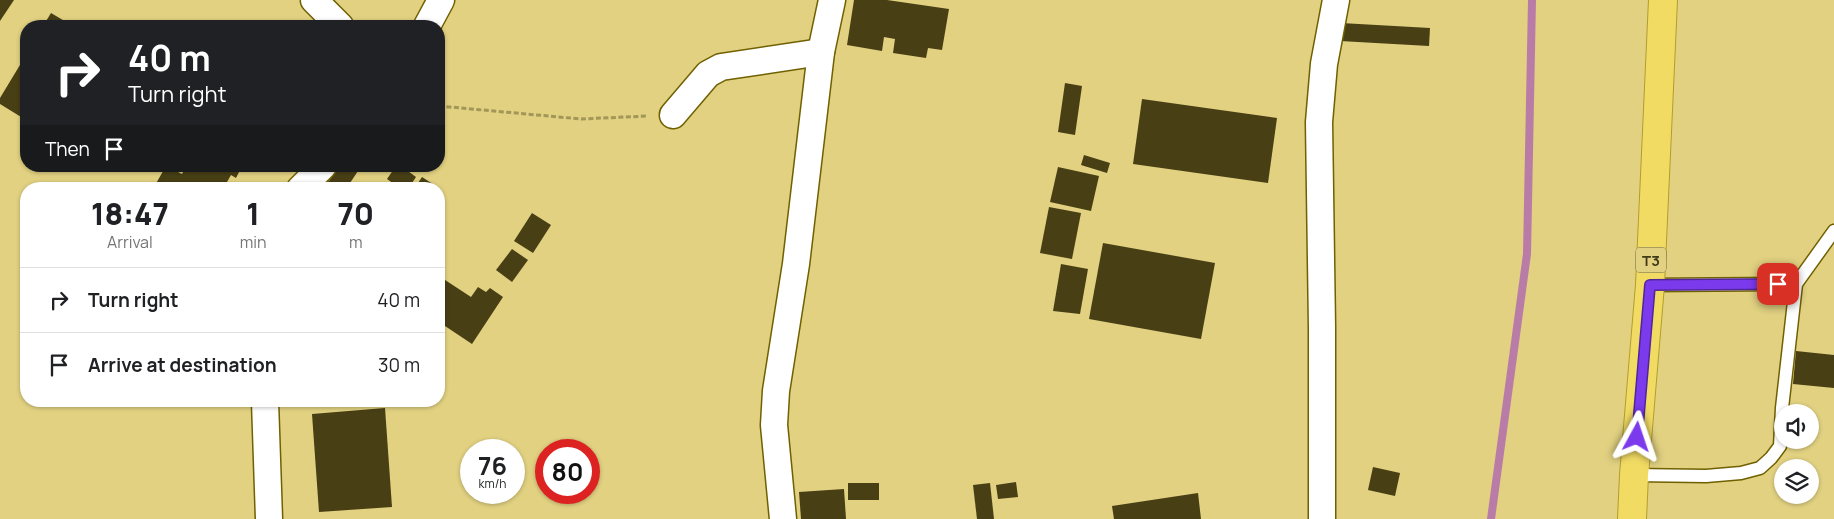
<!DOCTYPE html>
<style>
body{margin:0;font-family:Manrope,sans-serif;background:#f2f2f2;color:#202124;height:100vh;display:flex;flex-direction:column;font-size:19px;white-space:nowrap}
*{box-sizing:border-box;margin:0}
p{font-size:16px;color:#757577}
.icon{flex:none;width:28px;height:28px;fill:none;stroke:currentColor;stroke-width:2;stroke-linecap:round;stroke-linejoin:round}
.map{position:relative;flex:1;overflow:hidden}
.details{position:absolute;left:20px;top:182px;width:425px;height:225px;display:flex;flex-direction:column;background:#fff;border-radius:20px;box-shadow:0 1px 4px #0004}
.details>*{flex:none}
.hud{position:absolute;left:20px;top:20px;width:425px;height:152px;border-radius:20px;box-shadow:0 1px 4px #0004;background:#202124;color:#fff;overflow:hidden}
.tools{position:absolute;left:1774px;top:404px;display:grid;gap:10px}
.tools a{display:grid;place-items:center;width:45px;height:45px;border-radius:50%;background:#fff;box-shadow:0 1px 4px #0004;font-size:25px}
.speed{position:absolute;left:460px;top:439px;display:flex;gap:10px;font-size:25px;font-weight:700;text-align:center}
.speed>*{display:grid;place-content:center;width:65px;height:65px;border-radius:50%;background:#fff;box-shadow:0 1px 4px #0004;line-height:1}
.speed small{font-size:12px;font-weight:400}
.speed .limit{border:8px solid #d22;background:#fff;color:#111}
.pin{position:absolute;display:grid;place-items:center;width:42px;height:42px;color:#fff;margin:-21px;border-radius:10px;box-shadow:0 2px 8px #0006}
.me{position:absolute;width:55px;margin:-28px;rotate:5deg;stroke-linejoin:round;filter:drop-shadow(0 0 4px #0008)}
.turn{display:flex;align-items:center;gap:18px;height:105px;padding:0 25px;font-size:22px}
.turn .icon{width:65px;height:65px;stroke-width:2.5}
.turn b{display:block;font-size:35px;line-height:42px}
.then{display:flex;align-items:center;height:48px;padding:0 25px;background:#0003;gap:10px;font-size:19px}
.eta{display:flex;justify-content:space-evenly;align-items:center;height:85px;text-align:center}
.eta b{font-size:30px;font-weight:800;line-height:35px}
ul{padding:0;list-style:none}
li{display:flex;align-items:center;gap:15px;height:65px;padding:0 25px;border-top:1px solid #e0e0e0}
li div{flex:1}
li b{display:block;font-size:19px}
li em{font-style:normal}
.map>svg:first-child{display:block}
.lines{fill:none;stroke-linecap:round;stroke-linejoin:round}
.stream{stroke:#b97ca7;stroke-width:8}
.building{fill:#483f15}
.service-casing{stroke:#706000;stroke-width:15}
.minor-casing{stroke:#706000;stroke-width:29}
.trunk-casing{stroke:#b19d2f;stroke-width:30}
.path{stroke:#a29658;stroke-width:3;stroke-dasharray:5 2.5;stroke-linecap:butt}
.service{stroke:#fff;stroke-width:12}
.minor{stroke:#fff;stroke-width:26}
.trunk{stroke:#f2db63;stroke-width:28}
.route-casing{stroke:#51269a;stroke-width:12}
.route{stroke:#7c3aed;stroke-width:9}
.labels{text-anchor:middle;dominant-baseline:central;stroke-width:5;stroke-linejoin:round;paint-order:stroke}
.shield{fill:#e1d181;stroke:#706738;stroke-width:1}
.shield-label{font-size:15px;font-weight:bold;fill:#403a18}
</style>
<div class="map">
<svg width="1834" height="519" viewBox="0 0 1834 519">
<rect width="100%" height="100%" fill="#e1d181"/>
<g class="lines">
<path class="stream" d="M 1491,519 L 1527,254 L 1532,0"/>
</g>
<g class="building">
<path d="M 0,0 L 14,0 L 0,21 Z"/>
<path d="M 854,0 L 887,0 L 949,9 L 942,50 L 928,48 L 926,58 L 893,53 L 895,39 L 884,37 L 882,51 L 847,45 Z"/>
<path d="M 51,13 L 73,26 L 43,26 Z"/>
<path d="M 1341,23 L 1430,28 L 1429,46 L 1340,41 Z"/>
<path d="M 26,55 L 26,120 L 0,104 L 0,98 Z"/>
<path d="M 1065,83 L 1082,86 L 1075,135 L 1058,132 Z"/>
<path d="M 1142,99 L 1277,118 L 1268,183 L 1133,164 Z"/>
<path d="M 1084,155 L 1110,163 L 1107,173 L 1081,165 Z"/>
<path d="M 166,166 L 182,174 L 185,168 L 183,166 L 242,166 L 236,178 L 231,175 L 223,189 L 157,189 L 154,187 Z"/>
<path d="M 339,166 L 351,166 L 358,171 L 350,183 L 358,189 L 311,189 L 329,181 Z"/>
<path d="M 396,166 L 401,166 L 416,177 L 408,189 L 401,189 L 387,179 Z"/>
<path d="M 1058,167 L 1099,176 L 1091,211 L 1050,202 Z"/>
<path d="M 422,177 L 439,188 L 438,189 L 414,189 Z"/>
<path d="M 1049,207 L 1081,213 L 1072,259 L 1040,253 Z"/>
<path d="M 532,213 L 551,225 L 533,253 L 514,241 Z"/>
<path d="M 1103,243 L 1215,263 L 1201,339 L 1089,319 Z"/>
<path d="M 512,249 L 528,260 L 512,282 L 496,270 Z"/>
<path d="M 1061,264 L 1088,269 L 1080,314 L 1053,311 Z"/>
<path d="M 439,276 L 471,297 L 478,287 L 486,292 L 490,288 L 503,297 L 472,344 L 439,322 Z"/>
<path d="M 1796,351 L 1834,355 L 1834,388 L 1793,384 Z"/>
<path d="M 385,408 L 392,507 L 319,512 L 312,414 Z"/>
<path d="M 1373,467 L 1400,473 L 1395,496 L 1368,490 Z"/>
<path d="M 1016,482 L 1018,497 L 998,499 L 996,485 Z"/>
<rect x="848" y="483" width="31" height="17"/>
<path d="M 990,483 L 994,519 L 977,519 L 973,485 Z"/>
<path d="M 844,489 L 846,519 L 801,519 L 799,492 Z"/>
<path d="M 1198,493 L 1201,519 L 1114,519 L 1112,506 Z"/>
</g>
<g class="lines">
<defs>
<g id="service">
<path d="M 1650,285 L 1796,284"/>
<path d="M 1634,475 L 1706,476 L 1741,473 L 1760,468 L 1771,458 L 1780,446 L 1782,408 L 1796,284 L 1834,231"/>
</g>
<g id="minor">
<path d="M 314,0 L 340,26"/>
<path d="M 427,26 L 441,0"/>
<path d="M 673,115 L 708,74 L 721,67 L 821,52"/>
<path d="M 300,189 L 323,166"/>
<path d="M 265,401 L 269,519"/>
<path d="M 783,519 L 774,425 L 776,391 L 796,264 L 821,52 L 832,0"/>
<path d="M 1322,519 L 1322,328 L 1319,122 L 1324,64 L 1336,0"/>
</g>
<path id="trunk" d="M 1632,519 L 1634,475 L 1650,285 L 1663,0"/>
</defs>
<use href="#service" class="service-casing"/>
<use href="#minor" class="minor-casing"/>
<use href="#trunk" class="trunk-casing"/>
<path class="path" d="M 439,106 L 581,119 L 648,116"/>
<use href="#service" class="service"/>
<use href="#minor" class="minor"/>
<use href="#trunk" class="trunk"/>
</g>
<g class="lines">
<defs>
<path id="route" d="M 1637,437 L 1650,285 L 1778,284"/>
</defs>
<use href="#route" class="route-casing"/>
<use href="#route" class="route"/>
</g>
<g class="labels">
<rect class="shield" x="1636" y="247.5" width="30" height="25" rx="4"/>
<g class="shield-label">
<text x="1651" y="260">T3</text>
</g>
</g>
</svg>
<div class="tools">
<a><svg class="icon" aria-label="sound" viewBox="0 0 24 24"><path d="M4 9h4l5-4v14l-5-4H4zM17 9q2 3 0 6"/></svg></a>
<a><svg class="icon" aria-label="layers" viewBox="0 0 24 24"><path d="M12 4l9 5-9 5-9-5zM3 14l9 5 9-5"/></svg></a>
</div>
<div class="speed"><div>76<small>km/h</small></div><div class="limit">80</div></div>
<div class="pin" style="left:1778px;top:284px;background:#d93025"><svg class="icon" aria-label="arrive" viewBox="0 0 24 24"><path d="M6 21V4h12l-3 4 3 4H6"/></svg></div>
<svg class="me" style="left:1637px;top:437px" viewBox="-20 -20 40 40"><path d="M0-17L14 15 0 8-14 15z" fill="#7c3aed" stroke="#fff" stroke-width="4"/></svg>
<div class="hud">
<div class="turn"><svg class="icon" aria-label="right" viewBox="0 0 24 24"><path d="M7 20v-9h11M14 6l5 5-5 5"/></svg><div><b>40 m</b>Turn right</div></div>
<div class="then">Then<svg class="icon" aria-label="arrive" viewBox="0 0 24 24"><path d="M6 21V4h12l-3 4 3 4H6"/></svg></div>
</div>
<section class="details">
<div class="eta">
<div><b>18:47</b><p>Arrival</p></div>
<div><b>1</b><p>min</p></div>
<div><b>70</b><p>m</p></div>
</div>
<ul>
<li><svg class="icon" aria-label="right" viewBox="0 0 24 24"><path d="M7 20v-9h11M14 6l5 5-5 5"/></svg><div><b>Turn right</b></div><em>40 m</em></li>
<li><svg class="icon" aria-label="arrive" viewBox="0 0 24 24"><path d="M6 21V4h12l-3 4 3 4H6"/></svg><div><b>Arrive at destination</b></div><em>30 m</em></li>
</ul>
</section>
</div>
